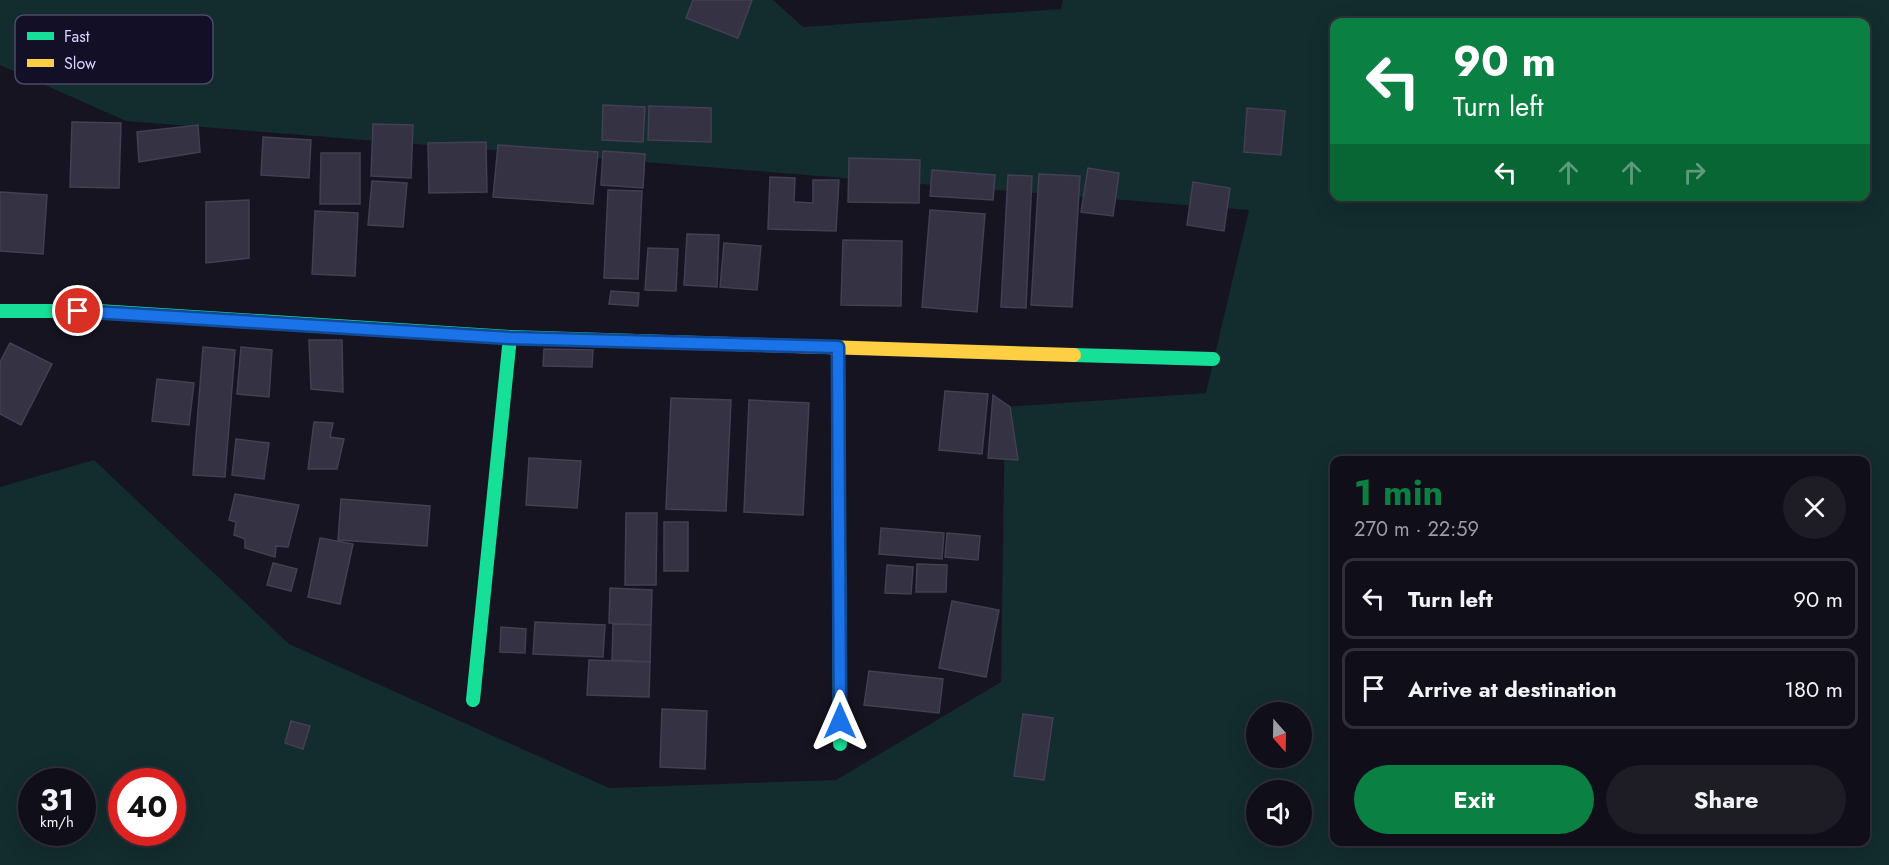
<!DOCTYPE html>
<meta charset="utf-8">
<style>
body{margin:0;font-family:Jost,sans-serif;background:#1e1d26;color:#f1f3f6;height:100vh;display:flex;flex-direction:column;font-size:22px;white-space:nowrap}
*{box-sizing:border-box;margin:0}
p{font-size:20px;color:#9c9ca2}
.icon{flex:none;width:33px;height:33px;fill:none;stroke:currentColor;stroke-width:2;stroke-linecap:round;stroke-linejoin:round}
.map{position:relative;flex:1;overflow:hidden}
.sheet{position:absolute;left:1330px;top:456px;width:540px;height:390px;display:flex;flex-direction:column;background:#100f19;border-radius:12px;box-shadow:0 6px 24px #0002,0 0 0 2px #302f38}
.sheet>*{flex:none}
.top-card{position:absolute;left:1330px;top:18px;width:540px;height:183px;border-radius:12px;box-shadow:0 6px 24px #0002,0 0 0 2px #302f38;background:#0b8043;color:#fff;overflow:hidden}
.needle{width:39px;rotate:160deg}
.fabs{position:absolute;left:1246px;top:702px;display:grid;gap:12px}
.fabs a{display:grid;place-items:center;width:66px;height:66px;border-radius:50%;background:#100f19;box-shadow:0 6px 24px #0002,0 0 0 2px #302f38;font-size:30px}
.speed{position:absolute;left:18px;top:768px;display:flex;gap:12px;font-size:30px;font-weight:700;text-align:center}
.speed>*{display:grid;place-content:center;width:78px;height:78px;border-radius:50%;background:#100f19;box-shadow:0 6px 24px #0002,0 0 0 2px #302f38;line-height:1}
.speed small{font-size:15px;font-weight:400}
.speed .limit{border:9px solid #d22;background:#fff;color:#111}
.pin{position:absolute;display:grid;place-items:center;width:51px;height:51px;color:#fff;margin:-26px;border:3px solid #fff;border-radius:50%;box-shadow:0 2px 6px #0007}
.me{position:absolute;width:66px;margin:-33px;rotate:0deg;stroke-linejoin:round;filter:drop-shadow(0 0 4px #0008)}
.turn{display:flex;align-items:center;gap:21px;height:126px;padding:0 24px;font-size:27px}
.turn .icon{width:78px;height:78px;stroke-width:2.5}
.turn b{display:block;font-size:42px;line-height:51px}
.lanes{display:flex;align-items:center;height:57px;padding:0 24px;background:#0003;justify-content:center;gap:30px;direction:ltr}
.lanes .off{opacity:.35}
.round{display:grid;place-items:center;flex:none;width:63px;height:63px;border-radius:32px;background:#1e1d26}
.headline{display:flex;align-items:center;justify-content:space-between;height:102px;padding:0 24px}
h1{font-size:36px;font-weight:700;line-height:45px;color:#0b8043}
.action{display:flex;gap:12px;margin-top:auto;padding:12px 24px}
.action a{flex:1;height:69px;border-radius:36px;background:#0b8043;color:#fff;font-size:24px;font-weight:700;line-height:69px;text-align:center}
.action a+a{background:#1e1d26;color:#f1f3f6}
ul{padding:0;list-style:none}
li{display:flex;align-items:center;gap:18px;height:81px;margin:0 12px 9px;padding:0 12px;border:3px solid #302f38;border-radius:12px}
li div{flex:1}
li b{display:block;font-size:22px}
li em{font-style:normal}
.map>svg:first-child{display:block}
.green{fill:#132c2d;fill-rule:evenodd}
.building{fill:#343243;stroke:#433f54;stroke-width:1.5}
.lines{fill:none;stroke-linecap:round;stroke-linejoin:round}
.fast{stroke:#16e098;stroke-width:14}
.slow{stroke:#ffcf43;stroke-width:14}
.route-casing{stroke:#114b97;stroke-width:15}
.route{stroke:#1a73e8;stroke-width:10}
.key{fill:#130f26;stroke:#4e4a67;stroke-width:1.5}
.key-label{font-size:16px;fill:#d9d4ff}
</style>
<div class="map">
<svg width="1889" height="865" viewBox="0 0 1889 865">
<rect width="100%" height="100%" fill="#161421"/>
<path class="green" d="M 0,0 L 773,0 L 803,27 L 1061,9 L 1063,0 L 1889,0 L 1889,865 L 0,865 L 0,487 L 94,460 L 289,644 L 609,788 L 836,780 L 1001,682 L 1005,407 L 1206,393 L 1249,210 L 126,121 L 0,65 ZM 1335,22 L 1866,22 L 1866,196 L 1335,196 ZM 1335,460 L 1866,460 L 1866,842 L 1335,842 ZM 1257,712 L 1302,712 L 1302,758 L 1257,758 ZM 32,782 L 82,782 L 82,832 L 32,832 ZM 122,782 L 172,782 L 172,832 L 122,832 ZM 1257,790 L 1302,790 L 1302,836 L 1257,836 Z"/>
<g class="building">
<path d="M 693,0 L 752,0 L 738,38 L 686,18 Z"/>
<path d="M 603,105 L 645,107 L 643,142 L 602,140 Z"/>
<path d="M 649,106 L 711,108 L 711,142 L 648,140 Z"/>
<path d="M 1247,108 L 1285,111 L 1281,155 L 1244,152 Z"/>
<path d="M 72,122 L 121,123 L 119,188 L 70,187 Z"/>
<path d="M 373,124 L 413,125 L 411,178 L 371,176 Z"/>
<path d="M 198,125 L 200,152 L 139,162 L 137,132 Z"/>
<path d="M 263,137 L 311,140 L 309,178 L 261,175 Z"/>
<path d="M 486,142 L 487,192 L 429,193 L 428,143 Z"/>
<path d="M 498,145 L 598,152 L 593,204 L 493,197 Z"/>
<path d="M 603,151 L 645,154 L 643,188 L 601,185 Z"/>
<path d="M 321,153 L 360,153 L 360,204 L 320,204 Z"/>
<path d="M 849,158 L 920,160 L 919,203 L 848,202 Z"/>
<path d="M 1088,168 L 1119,173 L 1113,216 L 1081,212 Z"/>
<path d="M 932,170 L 995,175 L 993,200 L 930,196 Z"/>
<path d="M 1039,174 L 1080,176 L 1072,307 L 1031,305 Z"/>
<path d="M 1008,175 L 1032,176 L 1026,308 L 1001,307 Z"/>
<path d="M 770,177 L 795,178 L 794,202 L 813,203 L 813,180 L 839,180 L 836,231 L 768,229 Z"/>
<path d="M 372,181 L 407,183 L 403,227 L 368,225 Z"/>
<path d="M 1193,182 L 1230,188 L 1224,231 L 1187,225 Z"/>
<path d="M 608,190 L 642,191 L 638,279 L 604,278 Z"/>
<path d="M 0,192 L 47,195 L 43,254 L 0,251 Z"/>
<path d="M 249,200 L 249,258 L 206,263 L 206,202 Z"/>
<path d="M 930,210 L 985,214 L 977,312 L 922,307 Z"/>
<path d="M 315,211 L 358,213 L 355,276 L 312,274 Z"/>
<path d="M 687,234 L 719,235 L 717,287 L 684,285 Z"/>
<path d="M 843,240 L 902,241 L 901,306 L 841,305 Z"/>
<path d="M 724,243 L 761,246 L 757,290 L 720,287 Z"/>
<path d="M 648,248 L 678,249 L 676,291 L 645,290 Z"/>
<path d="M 611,291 L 639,293 L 638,306 L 609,304 Z"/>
<path d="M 309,340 L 342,340 L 343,392 L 311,389 Z"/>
<path d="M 10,343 L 52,364 L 21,425 L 0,414 L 0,362 Z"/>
<path d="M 203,347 L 235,350 L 225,477 L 193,475 Z"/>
<path d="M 241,347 L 272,350 L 269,397 L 237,394 Z"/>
<path d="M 544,349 L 593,350 L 592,367 L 543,366 Z"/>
<path d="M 157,379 L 194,383 L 189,425 L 152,421 Z"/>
<path d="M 945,391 L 988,394 L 982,454 L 939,450 Z"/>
<path d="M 993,395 L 1010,407 L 1018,460 L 988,458 Z"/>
<path d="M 671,398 L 731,400 L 726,511 L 666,509 Z"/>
<path d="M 749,400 L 809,403 L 803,515 L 744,512 Z"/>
<path d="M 314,422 L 333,423 L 330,437 L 344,439 L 337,469 L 308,469 Z"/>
<path d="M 236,439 L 269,443 L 264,479 L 232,475 Z"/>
<path d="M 529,458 L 581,461 L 577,508 L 526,505 Z"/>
<path d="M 235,494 L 299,505 L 288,547 L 276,546 L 275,557 L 245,548 L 245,539 L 234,535 L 236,522 L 229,520 Z"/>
<path d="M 341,499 L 430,506 L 427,546 L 338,540 Z"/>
<path d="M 626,513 L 657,513 L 656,585 L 625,585 Z"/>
<rect x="664" y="522" width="24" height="49"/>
<path d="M 881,528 L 944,533 L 942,559 L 879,554 Z"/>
<path d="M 947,533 L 980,536 L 978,560 L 945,557 Z"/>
<path d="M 320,538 L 353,544 L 340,604 L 308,597 Z"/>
<path d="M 273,563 L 297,569 L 291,591 L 267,585 Z"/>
<path d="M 917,564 L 947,565 L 946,592 L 916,592 Z"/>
<path d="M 887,565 L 913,567 L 911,594 L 885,593 Z"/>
<path d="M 610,588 L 652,590 L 651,625 L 609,623 Z"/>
<path d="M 952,601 L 999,610 L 986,677 L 939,668 Z"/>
<path d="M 535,622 L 605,625 L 603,657 L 533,654 Z"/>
<path d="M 613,624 L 651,625 L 650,662 L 612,660 Z"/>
<path d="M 501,627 L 526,629 L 525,653 L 500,652 Z"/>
<path d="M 589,660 L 650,662 L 649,697 L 587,695 Z"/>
<path d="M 869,671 L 943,679 L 939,713 L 864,705 Z"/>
<path d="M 662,709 L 707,711 L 705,769 L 660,767 Z"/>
<path d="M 1023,714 L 1053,718 L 1044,780 L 1014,776 Z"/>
<path d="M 291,721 L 310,726 L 303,749 L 285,743 Z"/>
</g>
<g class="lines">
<g class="fast">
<path d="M 0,311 L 98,311 L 510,337 L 763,345"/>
<path d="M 1074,355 L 1213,359"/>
<path d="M 839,539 L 840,744"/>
<path d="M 473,700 L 510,337"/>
</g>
<g class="slow">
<path d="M 763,345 L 1074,355"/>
<path d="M 838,347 L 839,539"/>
</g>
</g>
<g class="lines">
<defs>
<path id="route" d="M 78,311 L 510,338 L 838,347 L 840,721"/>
</defs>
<use href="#route" class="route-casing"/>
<use href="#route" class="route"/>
</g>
<rect x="15" y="15" width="198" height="69" rx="9" class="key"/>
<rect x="27" y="32" width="27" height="8" fill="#16e098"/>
<rect x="27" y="59" width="27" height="8" fill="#ffcf43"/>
<g class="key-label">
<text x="64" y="42">Fast</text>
<text x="64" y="69">Slow</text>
</g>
</svg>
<div class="fabs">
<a><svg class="needle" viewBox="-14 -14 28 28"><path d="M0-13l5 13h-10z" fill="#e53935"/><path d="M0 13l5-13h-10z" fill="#9c9ca2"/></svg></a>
<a><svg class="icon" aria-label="sound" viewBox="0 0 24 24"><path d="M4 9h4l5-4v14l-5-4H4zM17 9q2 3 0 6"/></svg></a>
</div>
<div class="speed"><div>31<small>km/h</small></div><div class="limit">40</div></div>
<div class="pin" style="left:78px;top:311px;background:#d93025"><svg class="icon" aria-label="arrive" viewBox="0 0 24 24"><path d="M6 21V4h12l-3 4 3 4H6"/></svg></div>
<svg class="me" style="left:840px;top:721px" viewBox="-20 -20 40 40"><path d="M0-17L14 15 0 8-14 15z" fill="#1a73e8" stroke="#fff" stroke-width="4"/></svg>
<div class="top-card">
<div class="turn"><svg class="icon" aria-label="left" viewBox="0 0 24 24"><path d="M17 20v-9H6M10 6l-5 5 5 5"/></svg><div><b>90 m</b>Turn left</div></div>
<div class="lanes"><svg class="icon" aria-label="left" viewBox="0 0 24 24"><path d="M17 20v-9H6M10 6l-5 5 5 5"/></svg><svg class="icon off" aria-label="ahead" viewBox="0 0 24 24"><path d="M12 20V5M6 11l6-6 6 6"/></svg><svg class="icon off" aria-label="ahead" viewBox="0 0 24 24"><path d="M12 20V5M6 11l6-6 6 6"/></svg><svg class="icon off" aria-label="right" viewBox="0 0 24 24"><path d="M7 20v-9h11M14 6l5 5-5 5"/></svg></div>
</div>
<section class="sheet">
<div class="headline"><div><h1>1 min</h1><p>270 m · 22:59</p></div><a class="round"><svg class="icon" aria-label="close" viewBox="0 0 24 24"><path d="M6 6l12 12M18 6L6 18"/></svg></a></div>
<ul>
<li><svg class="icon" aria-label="left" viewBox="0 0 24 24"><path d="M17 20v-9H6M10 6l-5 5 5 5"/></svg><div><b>Turn left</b></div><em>90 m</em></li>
<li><svg class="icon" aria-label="arrive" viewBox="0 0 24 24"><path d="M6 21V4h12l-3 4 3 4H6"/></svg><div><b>Arrive at destination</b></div><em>180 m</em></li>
</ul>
<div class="action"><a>Exit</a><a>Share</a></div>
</section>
</div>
